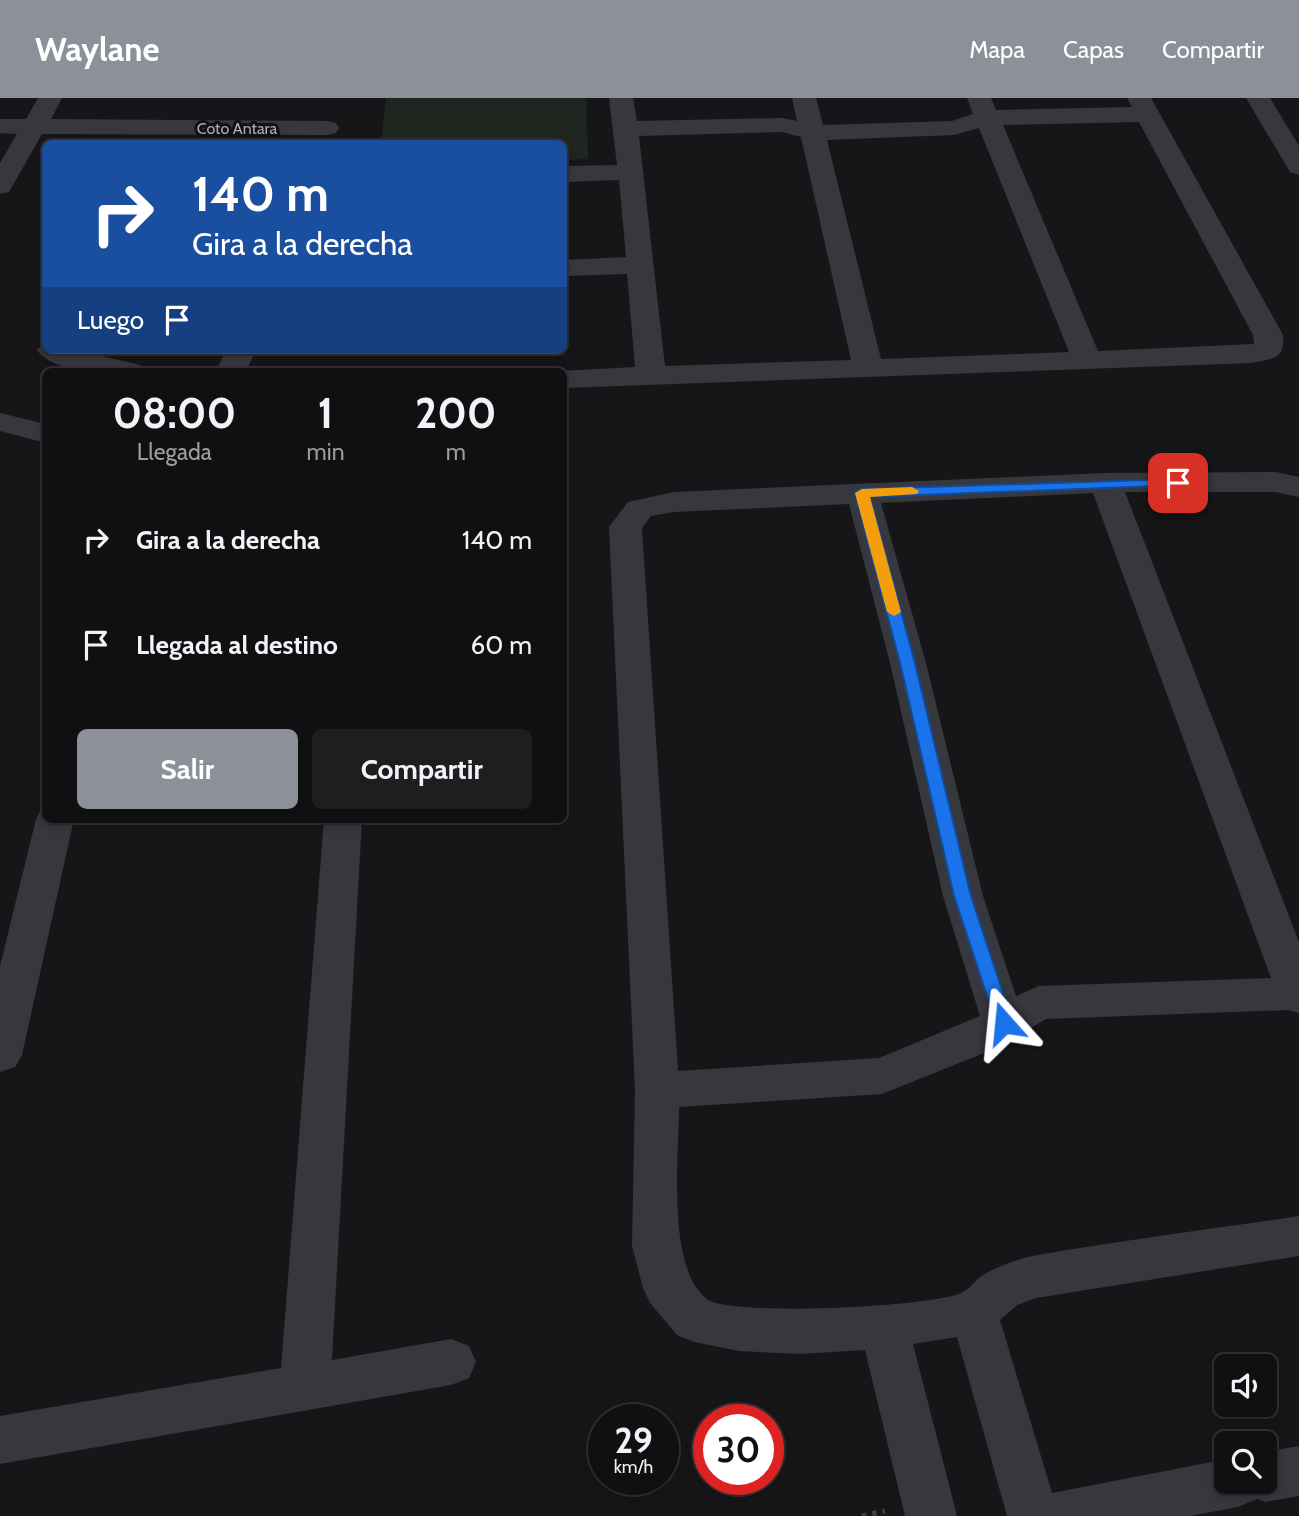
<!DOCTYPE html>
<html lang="es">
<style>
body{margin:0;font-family:Cabin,sans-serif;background:#1e1e20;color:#f1f3f6;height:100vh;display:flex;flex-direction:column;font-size:26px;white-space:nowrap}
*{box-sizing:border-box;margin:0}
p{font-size:23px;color:#9c9d9f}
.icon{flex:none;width:38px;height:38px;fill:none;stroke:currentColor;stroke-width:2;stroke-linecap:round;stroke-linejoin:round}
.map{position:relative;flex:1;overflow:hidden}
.details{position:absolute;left:42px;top:270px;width:525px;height:455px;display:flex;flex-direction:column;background:#101012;border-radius:10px;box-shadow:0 4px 10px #0003,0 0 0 2px #303032}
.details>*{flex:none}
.banner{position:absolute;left:42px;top:42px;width:525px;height:214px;border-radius:10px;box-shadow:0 4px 10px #0003,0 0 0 2px #303032;background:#1a4fa0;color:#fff;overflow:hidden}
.tools{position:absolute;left:1214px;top:1256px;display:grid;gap:14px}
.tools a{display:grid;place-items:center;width:63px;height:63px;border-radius:10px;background:#101012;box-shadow:0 4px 10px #0003,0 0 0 2px #303032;font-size:35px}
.speed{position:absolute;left:588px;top:1306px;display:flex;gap:14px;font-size:35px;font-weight:700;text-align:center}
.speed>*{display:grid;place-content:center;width:91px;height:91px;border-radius:50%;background:#101012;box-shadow:0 4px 10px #0003,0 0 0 2px #303032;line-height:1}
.speed small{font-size:18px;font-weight:400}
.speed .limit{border:10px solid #d22;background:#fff;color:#111}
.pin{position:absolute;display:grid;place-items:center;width:60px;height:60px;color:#fff;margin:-30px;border-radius:14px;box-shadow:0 4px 10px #0006}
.me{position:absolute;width:77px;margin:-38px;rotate:342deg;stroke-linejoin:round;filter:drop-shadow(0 0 5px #0008)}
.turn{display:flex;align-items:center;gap:24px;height:147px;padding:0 35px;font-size:32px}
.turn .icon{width:91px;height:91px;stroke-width:2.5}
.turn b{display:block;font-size:49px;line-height:60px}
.then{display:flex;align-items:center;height:66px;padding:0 35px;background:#0003;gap:14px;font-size:26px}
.eta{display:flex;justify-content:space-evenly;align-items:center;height:119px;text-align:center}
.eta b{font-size:42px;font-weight:700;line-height:49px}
.action{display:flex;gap:14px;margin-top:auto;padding:14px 35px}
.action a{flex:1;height:80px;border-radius:10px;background:#8c9099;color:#fff;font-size:28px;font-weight:700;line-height:80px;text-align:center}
.action a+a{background:#1e1e20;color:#f1f3f6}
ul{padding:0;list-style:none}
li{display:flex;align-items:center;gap:21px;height:105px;padding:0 35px}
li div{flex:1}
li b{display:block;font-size:26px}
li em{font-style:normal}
header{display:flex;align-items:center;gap:42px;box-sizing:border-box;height:98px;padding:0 35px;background:#8c9099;color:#fff}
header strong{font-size:33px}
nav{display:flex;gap:38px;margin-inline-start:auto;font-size:24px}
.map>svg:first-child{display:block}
.green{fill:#1e261f}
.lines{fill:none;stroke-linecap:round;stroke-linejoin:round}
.path{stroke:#3d3f44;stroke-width:5;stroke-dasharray:4.5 6;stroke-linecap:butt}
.street{fill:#37383d;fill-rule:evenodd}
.route{fill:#1a73e8;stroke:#114b97;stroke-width:2}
.slow{fill:#f59e0b}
.labels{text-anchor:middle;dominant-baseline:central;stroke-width:6;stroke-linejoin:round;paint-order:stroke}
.far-street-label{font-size:16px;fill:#a8adb8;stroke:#111113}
</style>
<header>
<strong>Waylane</strong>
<nav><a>Mapa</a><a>Capas</a><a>Compartir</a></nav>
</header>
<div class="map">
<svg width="1299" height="1418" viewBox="0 0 1299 1418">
<rect width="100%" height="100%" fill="#161618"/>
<path class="green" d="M 386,0 L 586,0 L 588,61 L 564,62 L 564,46 L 381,45 Z"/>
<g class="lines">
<path class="path" d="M 862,1418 L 885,1413"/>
<g class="street">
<path d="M 38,0 L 62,0 L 51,21 L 327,23 L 336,25 L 339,30 L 336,35 L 327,37 L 42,36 L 9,94 L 0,96 L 0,65 L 17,36 L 0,35 L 0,21 L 26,21 Z"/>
<path d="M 609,0 L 633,0 L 637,23 L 782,20 L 797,23 L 792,0 L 816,0 L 823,27 L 952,23 L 973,16 L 967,0 L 991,0 L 996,12 L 1132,9 L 1127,0 L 1151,0 L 1283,237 C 1285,262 1273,260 1252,265 L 564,290 L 564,273 L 560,273 L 635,269 L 627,176 L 564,178 L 564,162 L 626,159 L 619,82 L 564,84 L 564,68 L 617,67 ZM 1139,24 L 1253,237 L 1254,246 L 1098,253 L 1003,27 ZM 979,30 L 1069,254 L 881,261 L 827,42 L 954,37 ZM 782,34 L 801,39 L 851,262 L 665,268 L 639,38 Z"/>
<path d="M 1246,0 L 1270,0 L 1299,48 L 1299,77 L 1290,74 Z"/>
<path d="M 46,245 L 46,252 L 76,252 L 140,267 L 144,273 C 115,273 55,278 37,252 Z"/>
<path d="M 226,252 L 256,252 L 246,273 L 216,273 Z"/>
<path d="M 0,315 L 46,326 L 46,345 L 0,333 Z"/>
<path d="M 1276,374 L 1299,379 L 1299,399 L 1276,394 L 1125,394 L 1299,844 L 1299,915 L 1288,912 L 1046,921 L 999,949 L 882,996 L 679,1009 C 679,1057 666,1170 707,1201 C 729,1219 937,1209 963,1194 C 971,1190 976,1181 983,1177 C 997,1168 1021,1160 1038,1157 C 1124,1142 1212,1131 1299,1118 L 1299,1158 L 1036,1200 L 1017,1207 L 1000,1222 L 1052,1395 L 1227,1361 L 1227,1384 L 1265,1384 L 1265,1354 L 1299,1348 L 1299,1398 L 1265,1404 L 1257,1401 L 1238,1409 L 1190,1418 L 1007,1418 L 957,1239 L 913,1246 L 957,1418 L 905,1418 L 865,1252 L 800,1256 L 739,1253 L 694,1244 L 677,1237 L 650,1205 L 643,1190 L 632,1148 L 635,992 L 609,429 L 628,404 L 674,394 L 1105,375 ZM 1093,395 L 1271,880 L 1039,888 L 1016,898 L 983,798 L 926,565 L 881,405 ZM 849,406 L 890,565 L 943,798 L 980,918 L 879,960 L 678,973 L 642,430 L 651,418 L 674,414 Z"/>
<path d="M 46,710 L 46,721 L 74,721 L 22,957 L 15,969 L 0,974 L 0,868 L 36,721 L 41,711 Z"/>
<path d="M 324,721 L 362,721 L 332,1262 L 451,1241 L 469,1248 L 476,1264 L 469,1280 L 451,1287 L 0,1366 L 0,1318 L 281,1270 Z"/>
</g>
</g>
<path class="route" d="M 1178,381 L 1183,382 L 1183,387 L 870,399 L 915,565 L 971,798 L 1013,925 L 1011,930 L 998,930 L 996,925 L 954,798 L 900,565 L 855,395 L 862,391 Z"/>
<path class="slow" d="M 912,389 L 919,393 L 917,396 L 870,399 L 901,514 L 894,518 L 887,514 L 855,395 L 862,391 Z"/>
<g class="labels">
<g class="far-street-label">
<text x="237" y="30">Coto Antara</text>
</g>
</g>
</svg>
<div class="tools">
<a><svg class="icon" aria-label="sound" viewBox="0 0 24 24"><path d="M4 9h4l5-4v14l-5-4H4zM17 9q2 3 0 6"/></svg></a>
<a><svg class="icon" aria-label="search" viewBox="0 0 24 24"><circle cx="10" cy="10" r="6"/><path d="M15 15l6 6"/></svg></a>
</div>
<div class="speed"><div>29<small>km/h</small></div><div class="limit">30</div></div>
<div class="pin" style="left:1178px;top:385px;background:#d93025"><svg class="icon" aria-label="arrive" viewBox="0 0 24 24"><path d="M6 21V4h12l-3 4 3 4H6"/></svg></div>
<svg class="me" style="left:1004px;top:925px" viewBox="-20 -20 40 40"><path d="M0-17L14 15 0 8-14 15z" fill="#1a73e8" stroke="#fff" stroke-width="4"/></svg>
<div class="banner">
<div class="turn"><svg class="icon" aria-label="right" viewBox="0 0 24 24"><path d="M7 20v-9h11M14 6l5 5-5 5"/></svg><div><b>140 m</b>Gira a la derecha</div></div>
<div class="then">Luego<svg class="icon" aria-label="arrive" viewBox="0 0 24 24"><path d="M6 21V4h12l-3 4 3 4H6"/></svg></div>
</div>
<section class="details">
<div class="eta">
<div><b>08:00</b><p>Llegada</p></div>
<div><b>1</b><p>min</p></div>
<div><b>200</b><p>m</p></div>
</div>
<ul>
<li><svg class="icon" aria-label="right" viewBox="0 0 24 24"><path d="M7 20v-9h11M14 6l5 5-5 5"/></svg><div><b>Gira a la derecha</b></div><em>140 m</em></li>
<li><svg class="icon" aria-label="arrive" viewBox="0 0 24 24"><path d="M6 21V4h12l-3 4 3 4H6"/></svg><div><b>Llegada al destino</b></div><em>60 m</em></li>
</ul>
<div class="action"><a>Salir</a><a>Compartir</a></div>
</section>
</div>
